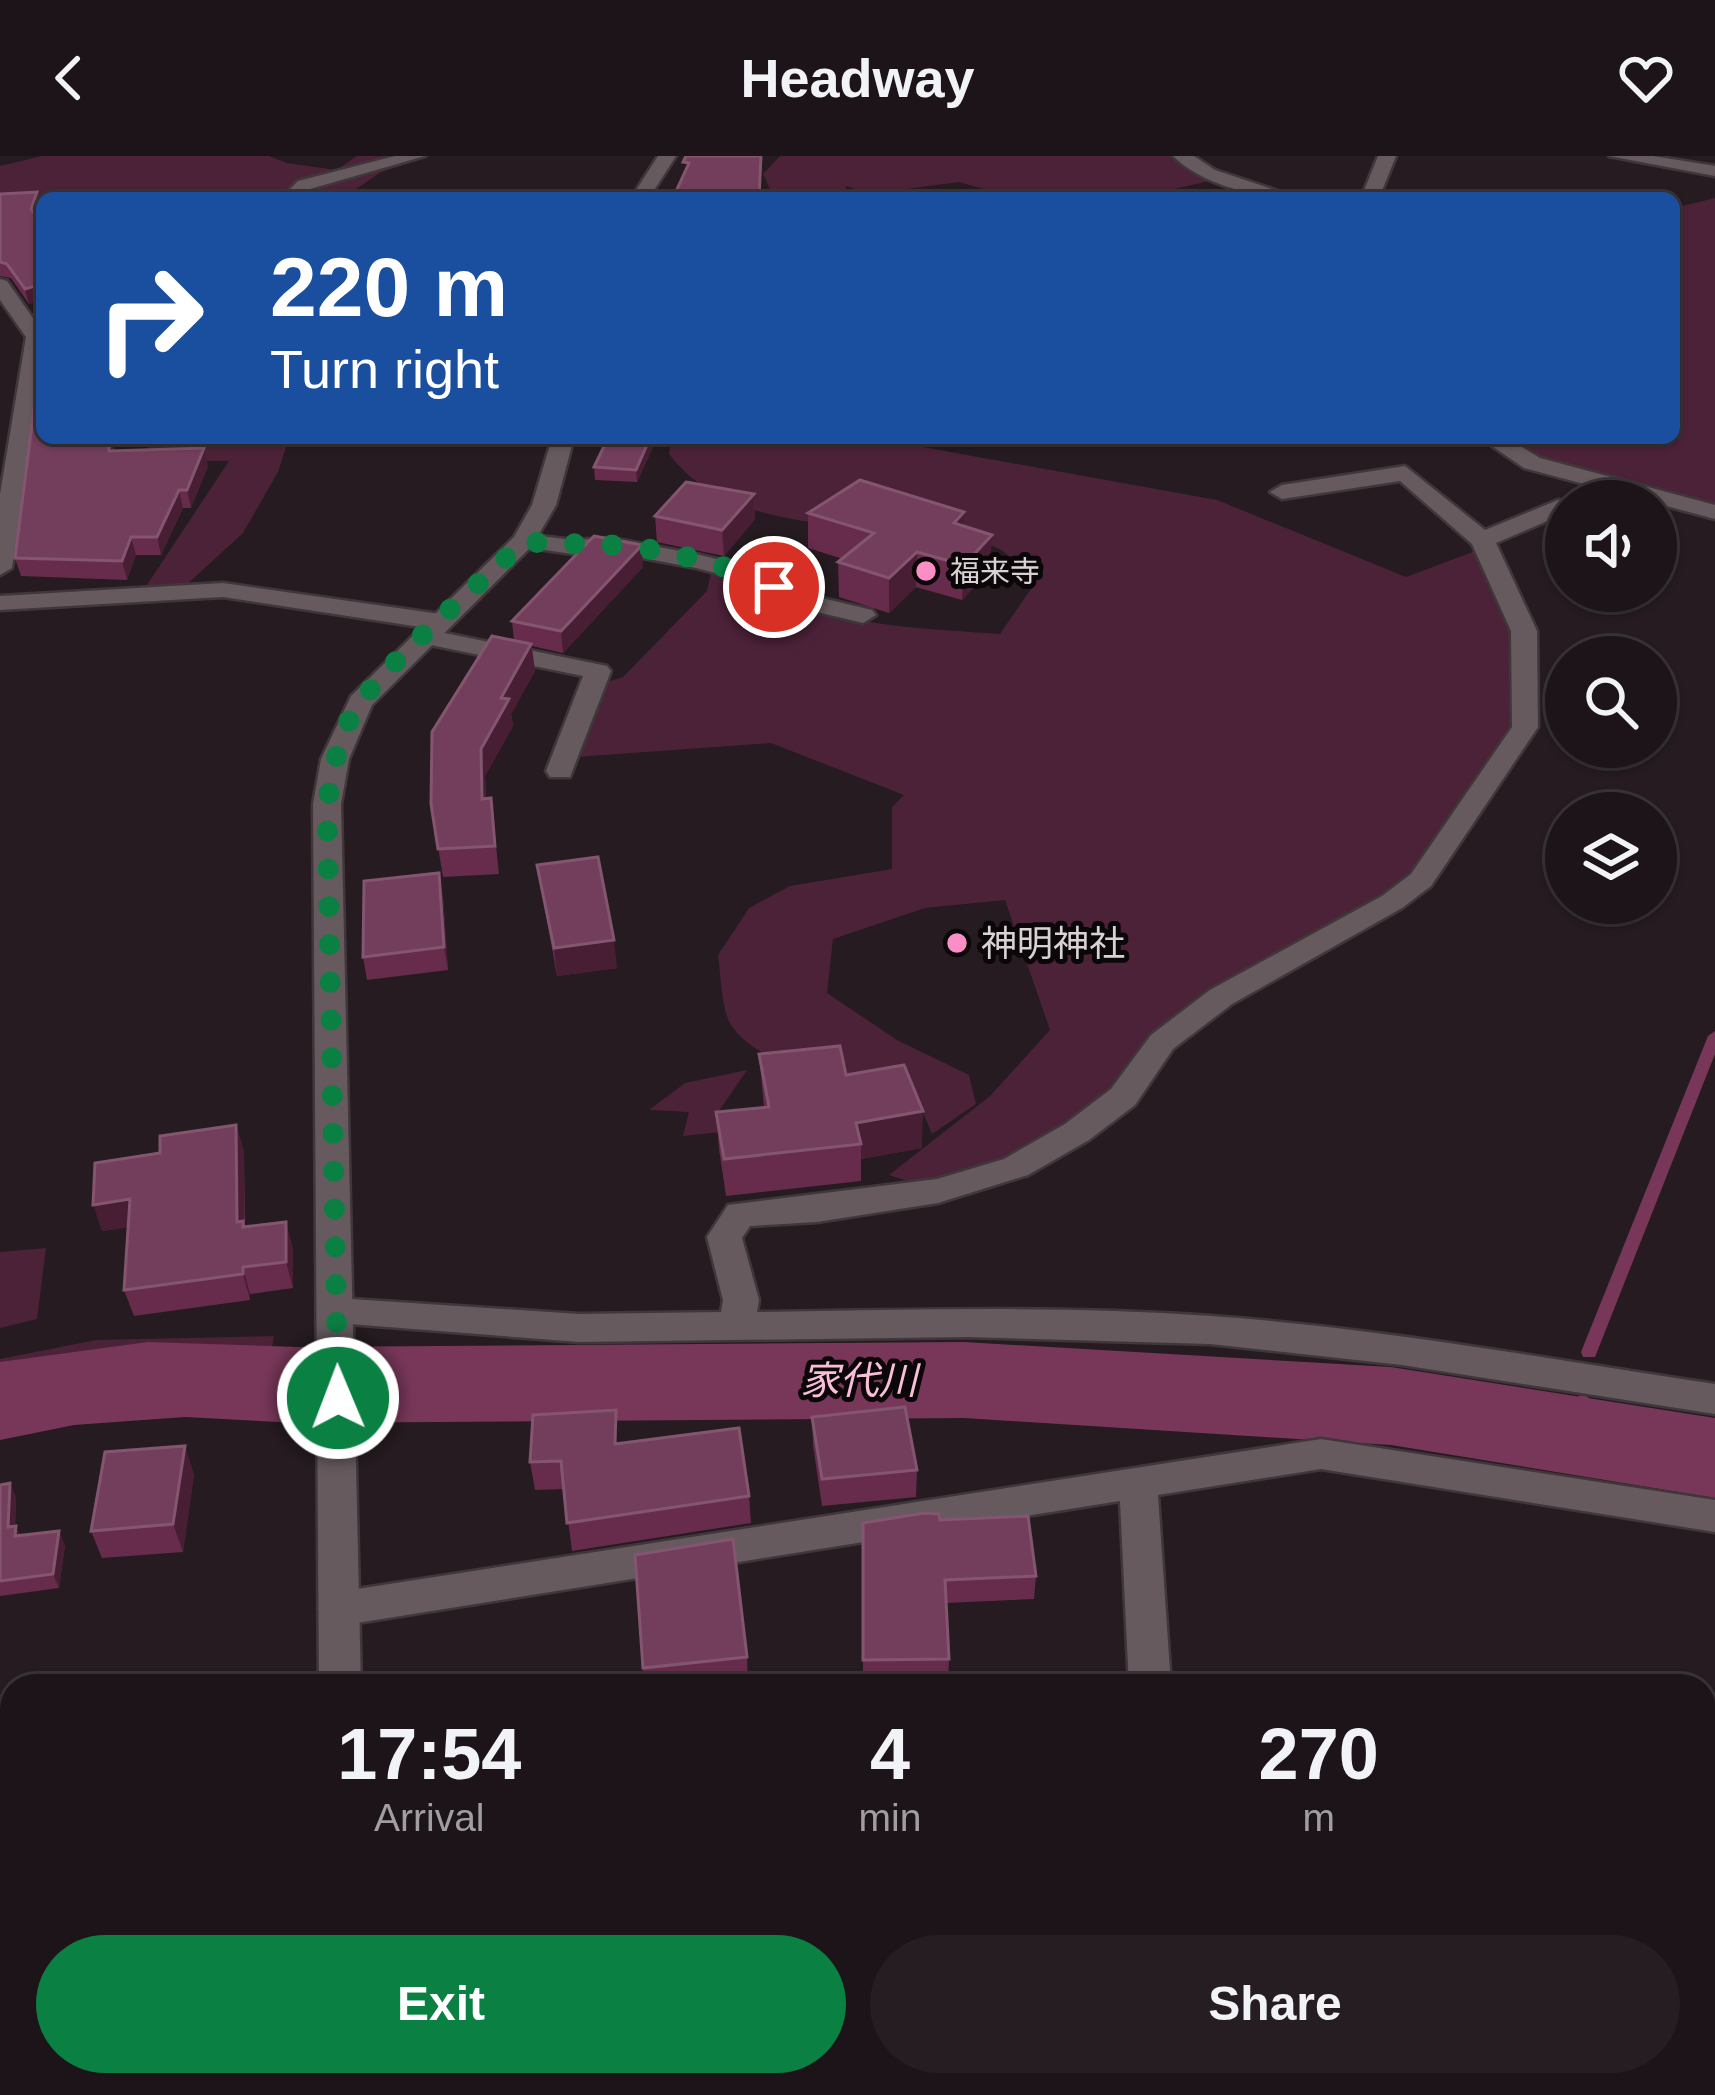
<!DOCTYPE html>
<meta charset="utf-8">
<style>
body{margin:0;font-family:Helvetica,"Noto Sans JP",sans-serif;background:#251d21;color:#f1f3f6;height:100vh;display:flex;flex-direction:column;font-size:45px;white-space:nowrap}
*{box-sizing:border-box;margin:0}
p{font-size:39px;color:#a09ea2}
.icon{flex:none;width:66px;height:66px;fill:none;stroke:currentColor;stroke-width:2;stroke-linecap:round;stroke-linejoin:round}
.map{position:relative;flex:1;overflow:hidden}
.details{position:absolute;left:0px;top:1518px;width:1716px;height:423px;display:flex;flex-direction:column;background:#1c1418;border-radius:36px 36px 0 0;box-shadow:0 3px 9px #0004,0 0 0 3px #3a3337}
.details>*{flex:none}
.banner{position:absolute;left:36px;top:36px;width:1644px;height:252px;border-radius:18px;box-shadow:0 3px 9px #0004,0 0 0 3px #3a3337;background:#1a4fa0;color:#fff;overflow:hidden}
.buttons{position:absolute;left:1545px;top:324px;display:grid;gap:24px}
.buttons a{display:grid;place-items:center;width:132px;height:132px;border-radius:50%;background:#1c1418;box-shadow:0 3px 9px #0004,0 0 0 3px #3a3337;font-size:60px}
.pin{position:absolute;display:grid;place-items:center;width:102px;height:102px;color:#fff;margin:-51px;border:6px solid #fff;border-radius:50%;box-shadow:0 3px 12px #0007}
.me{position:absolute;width:132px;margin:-66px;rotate:359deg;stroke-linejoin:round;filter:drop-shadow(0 0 9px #0008)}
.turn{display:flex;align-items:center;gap:42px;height:252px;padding:0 36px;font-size:54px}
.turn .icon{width:156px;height:156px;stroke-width:2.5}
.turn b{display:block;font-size:84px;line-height:102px}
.eta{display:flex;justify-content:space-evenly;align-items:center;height:204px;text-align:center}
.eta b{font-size:72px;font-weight:700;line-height:84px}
.primary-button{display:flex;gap:24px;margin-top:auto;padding:24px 36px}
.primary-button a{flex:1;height:138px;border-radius:72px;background:#0b8043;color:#fff;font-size:48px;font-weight:700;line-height:138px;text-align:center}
.primary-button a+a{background:#251d21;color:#f1f3f6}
header{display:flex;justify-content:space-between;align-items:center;height:156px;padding:0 36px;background:#1c1418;font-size:54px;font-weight:700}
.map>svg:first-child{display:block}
.green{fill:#4c2238}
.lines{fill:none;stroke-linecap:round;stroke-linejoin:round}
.stream{fill:#783759;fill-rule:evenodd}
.river{fill:#783759;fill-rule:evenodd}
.minor-casing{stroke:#3f373a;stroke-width:5}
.tertiary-casing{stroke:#3f373a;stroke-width:5}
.minor{fill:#665a5f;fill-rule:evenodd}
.tertiary{fill:#665a5f;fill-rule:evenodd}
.wall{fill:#672c4c}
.shaded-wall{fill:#471e34}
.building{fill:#733e5b;stroke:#83556e;stroke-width:3}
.route{stroke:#0b8043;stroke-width:21;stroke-dasharray:0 37.8}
.poi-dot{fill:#fb8fc5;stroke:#0b0709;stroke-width:4.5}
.labels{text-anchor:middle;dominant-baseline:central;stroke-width:10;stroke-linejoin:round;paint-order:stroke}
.far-poi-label{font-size:30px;fill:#d9d2d5;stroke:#0b0709;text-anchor:start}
.poi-label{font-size:36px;fill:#d9d2d5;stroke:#0b0709;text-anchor:start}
.water-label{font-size:39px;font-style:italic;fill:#f9bdd8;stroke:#0b0709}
</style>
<header><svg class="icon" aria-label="back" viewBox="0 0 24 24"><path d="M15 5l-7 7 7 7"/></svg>Headway<svg class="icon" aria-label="heart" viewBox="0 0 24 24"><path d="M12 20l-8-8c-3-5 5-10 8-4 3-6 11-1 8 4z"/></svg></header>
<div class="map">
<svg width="1715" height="1939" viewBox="0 0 1715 1939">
<rect width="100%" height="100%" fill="#251b20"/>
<g class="green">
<path d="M 42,0 L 269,0 L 287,7 L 336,14 L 357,0 L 431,0 L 381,16 L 343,42 L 42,42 L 42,77 L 35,70 L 40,50 L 0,50 L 0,10 Z"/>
<path d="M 780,0 L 1182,0 L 1213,24 L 1136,42 L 1016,42 L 959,26 L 868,38 L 847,30 L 845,34 L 771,35 L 763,18 Z"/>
<path d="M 1715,42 L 1715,356 L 1519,299 L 1504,282 L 1674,282 L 1674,52 Z"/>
<path d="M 150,282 L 289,282 L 278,316 L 243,377 L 184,431 L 143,435 L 229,305 L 147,304 Z"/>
<path d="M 671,282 L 873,282 L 1217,344 L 1406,421 L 1478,394 L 1524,497 L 1525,571 L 1402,738 L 1188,866 L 1119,944 L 1016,1011 L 938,1035 L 889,1019 L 990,940 L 1050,874 L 1005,744 L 925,752 L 833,783 L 827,837 L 897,884 L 969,919 L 976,948 L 932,978 C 927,965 920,947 907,940 C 858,914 770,921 733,872 C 721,856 721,819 718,799 L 749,752 L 790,730 L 892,713 L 892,651 L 904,639 L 771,587 L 576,601 L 607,526 L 623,521 L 707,435 L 711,417 C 743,423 767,438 798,449 C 864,471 931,473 1000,478 L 1031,433 C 1024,422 1015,403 1004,396 C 983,382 948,379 924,377 C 838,367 726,373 669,298 Z"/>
<path d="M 747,914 L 719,955 L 721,976 L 683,980 L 689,956 L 649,954 L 685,927 Z"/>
<path d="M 46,1092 L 37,1163 L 0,1172 L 0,1096 Z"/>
<path d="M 274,1180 L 270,1204 L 139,1220 L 115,1261 L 0,1277 L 0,1203 L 96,1184 Z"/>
</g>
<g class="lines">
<g class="stream">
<path d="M 1715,875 L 1715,898 L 1597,1196 L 1595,1201 L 1583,1201 L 1581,1196 L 1708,880 Z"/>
<path d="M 1582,1239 L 1588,1241 L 1590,1246 L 1594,1279 L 1591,1284 L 1585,1286 L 1579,1284 L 1576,1279 L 1574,1246 L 1576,1241 Z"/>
</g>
<path class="river" d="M 148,1186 L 298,1191 L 964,1186 L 1391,1211 L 1715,1262 L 1715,1342 L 1391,1289 L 964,1262 L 298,1267 L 185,1261 L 74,1269 L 0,1284 L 0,1206 Z"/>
<defs>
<g id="minor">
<path d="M 395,0 L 425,0 L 310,33 L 301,42 L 282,41 L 298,25 Z"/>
<path d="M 1173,0 L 1194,0 L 1215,14 L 1299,42 C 1257,42 1204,30 1173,0 Z"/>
<path d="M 1378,0 L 1396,0 L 1379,42 L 1361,42 Z"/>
<path d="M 1609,0 L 1653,0 L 1715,10 L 1715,20 Z"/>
<path d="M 0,123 L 7,125 L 42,175 L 42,210 L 12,412 L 0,419 L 0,338 L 26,181 L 0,144 Z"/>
<path d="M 1480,282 L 1507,282 L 1540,302 L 1715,349 L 1715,363 L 1524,312 Z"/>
<path d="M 1405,310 L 1485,374 L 1558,344 L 1575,345 L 1566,345 L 1566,357 L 1496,387 L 1537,475 L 1538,571 L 1431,730 L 1402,752 L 1232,848 L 1173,893 L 1135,949 L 1089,984 L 1028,1019 L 938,1047 L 817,1066 L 750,1070 L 742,1082 L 759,1144 L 757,1156 C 908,1154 1060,1149 1211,1160 C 1380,1172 1548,1203 1715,1228 L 1715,1258 L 1402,1209 L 1210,1188 L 968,1181 L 579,1186 L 323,1166 L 318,1156 L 323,1146 L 336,1142 L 579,1158 L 721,1156 L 723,1144 L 707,1081 L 728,1049 L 937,1023 L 1004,1003 L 1065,968 L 1111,933 L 1151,879 L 1210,834 L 1382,740 L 1411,718 L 1512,571 L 1511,475 L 1472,388 L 1400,325 L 1282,343 L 1270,336 L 1282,329 Z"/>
<path d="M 524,378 L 573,384 L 611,382 L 696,398 L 761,414 L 805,438 L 872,454 L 876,459 L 863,467 L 788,449 L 743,424 L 696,412 L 611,396 L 573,398 L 516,390 L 516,380 Z"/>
<path d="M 223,427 L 440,458 L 453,466 L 440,474 L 223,441 L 0,454 L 0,440 Z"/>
<path d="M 425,473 L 607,510 L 611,515 L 570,621 L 550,621 L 546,615 L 583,520 L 416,486 L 412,481 Z"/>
<path d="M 1321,1283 L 1715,1344 L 1715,1376 L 1321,1313 L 1158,1339 L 1171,1530 L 1129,1530 L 1120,1345 L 338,1470 L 324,1465 L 318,1453 L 324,1441 L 338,1436 Z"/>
<path d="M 1245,1929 L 1293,1929 L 1296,1939 L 1248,1939 Z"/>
</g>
<g id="tertiary">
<path d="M 658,0 L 676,0 L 649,42 L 631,42 Z"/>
<path d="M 552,282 L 574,282 L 556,349 L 532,390 L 372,549 L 349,603 L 341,648 L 361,1530 L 319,1530 L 313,648 L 321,603 L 351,540 L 514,381 L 532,349 Z"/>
<rect x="322" y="1929" width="48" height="10"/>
</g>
</defs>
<use href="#minor" class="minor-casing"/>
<use href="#tertiary" class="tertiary-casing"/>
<use href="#minor" class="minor"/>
<use href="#tertiary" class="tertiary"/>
</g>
<g class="wall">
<path d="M 0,38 L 41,50 L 37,61 L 42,68 L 42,144 L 29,148 L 11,122 L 0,120 Z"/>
<path d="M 608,282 L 657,282 L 637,326 L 595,324 L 594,311 Z"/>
<path d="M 115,295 L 208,310 L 191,352 L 183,352 L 161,399 L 136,399 L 127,424 L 21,420 L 15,402 Z"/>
<path d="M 754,338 L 755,363 L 724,400 L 657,386 L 655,360 Z"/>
<path d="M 808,357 L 964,370 L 990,414 L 962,444 L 916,431 L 889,457 L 839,441 L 838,406 L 843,403 L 808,392 Z"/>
<path d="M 643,411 L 563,497 L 532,490 L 535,515 L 511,558 L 513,570 L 485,620 L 486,643 L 491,642 L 499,718 L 443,721 L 431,648 L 514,485 L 512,465 Z"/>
<path d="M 537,709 L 617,812 L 557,820 Z"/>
<path d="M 443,740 L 448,814 L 367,824 L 363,801 Z"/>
<path d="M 759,898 L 846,919 L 922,992 L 861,1003 L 861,1025 L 726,1040 L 719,993 L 716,956 L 764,951 Z"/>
<path d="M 236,969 L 244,996 L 245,1071 L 293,1092 L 293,1132 L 250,1138 L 250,1144 L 134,1160 L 124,1134 L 128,1071 L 102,1075 L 160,997 Z"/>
<path d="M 812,1261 L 917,1314 L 916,1341 L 822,1350 L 813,1289 Z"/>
<path d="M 619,1287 L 749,1340 L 751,1367 L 572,1395 L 564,1333 L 535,1334 L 530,1306 Z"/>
<path d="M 194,1318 L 183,1396 L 102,1402 L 91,1375 Z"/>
<path d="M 0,1329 L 16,1341 L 15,1370 L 20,1379 L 65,1389 L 59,1432 L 0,1440 Z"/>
<path d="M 940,1364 L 1036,1420 L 1034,1443 L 946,1447 L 949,1503 L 948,1526 L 863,1527 L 863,1367 Z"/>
<path d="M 747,1501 L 748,1528 L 727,1530 L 645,1530 L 643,1512 Z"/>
</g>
<g class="shaded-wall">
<path d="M 37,36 L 41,50 L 35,68 L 31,53 Z"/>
<path d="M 42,128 L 42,144 L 29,148 L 25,133 Z"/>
<path d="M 110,282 L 116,282 L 113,313 L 109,295 Z"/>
<path d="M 650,282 L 657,282 L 637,326 L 636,314 Z"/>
<path d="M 204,292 L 208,310 L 191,352 L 187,334 Z"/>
<path d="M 179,334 L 183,352 L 161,399 L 157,381 Z"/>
<path d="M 754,338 L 755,363 L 724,400 L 722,374 Z"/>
<path d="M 964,356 L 963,391 L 954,367 Z"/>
<path d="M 992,379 L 990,414 L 962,444 L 964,409 Z"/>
<path d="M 131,381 L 136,399 L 127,424 L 122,405 Z"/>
<path d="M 642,389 L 643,411 L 563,497 L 561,475 Z"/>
<path d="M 917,396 L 916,431 L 889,457 L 889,422 Z"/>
<path d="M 531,488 L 535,515 L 511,558 L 513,570 L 485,620 L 486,671 L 482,643 L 481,593 L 501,542 Z"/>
<path d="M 439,717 L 443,740 L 448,814 L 444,791 Z"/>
<path d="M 614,784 L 617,812 L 557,820 L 554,792 Z"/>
<path d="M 923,955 L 922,992 L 861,1003 L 861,988 L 856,967 Z"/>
<path d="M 236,969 L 244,996 L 244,1069 L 251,1092 L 237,1066 Z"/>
<path d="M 130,1043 L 139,1070 L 102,1075 L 93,1049 Z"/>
<path d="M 286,1066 L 293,1092 L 293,1132 L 286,1106 Z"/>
<path d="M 243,1111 L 250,1138 L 250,1144 L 243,1118 Z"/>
<path d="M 185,1290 L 194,1318 L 183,1396 L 173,1368 Z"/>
<path d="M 10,1327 L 16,1341 L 15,1377 L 16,1370 L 22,1384 L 21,1394 L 8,1371 Z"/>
<path d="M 59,1375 L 65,1389 L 59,1432 L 53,1418 Z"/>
</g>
<g class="building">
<path d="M 686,0 L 761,0 L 759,42 L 673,42 L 689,7 L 683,6 Z"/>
<path d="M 37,36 L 31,53 L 42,68 L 42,128 L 25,133 L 7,108 L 0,106 L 0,38 Z"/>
<path d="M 42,205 L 42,282 L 110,282 L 109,295 L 204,292 L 187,334 L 179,334 L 157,381 L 131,381 L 122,405 L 15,402 L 40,206 Z"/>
<path d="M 608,282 L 650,282 L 636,314 L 594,311 Z"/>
<path d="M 860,324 L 964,356 L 954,367 L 992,379 L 964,409 L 917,396 L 889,422 L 838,406 L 874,377 L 808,357 Z"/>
<path d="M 686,326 L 754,338 L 722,374 L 655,360 Z"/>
<path d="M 594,380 L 642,389 L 561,475 L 512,465 Z"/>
<path d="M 492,480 L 531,488 L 501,542 L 509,543 L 481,593 L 482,643 L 491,642 L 495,690 L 438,693 L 431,648 L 432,576 Z"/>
<path d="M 598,701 L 614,784 L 554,792 L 537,709 Z"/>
<path d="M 439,717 L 444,791 L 363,801 L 364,725 Z"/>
<path d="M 840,890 L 846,919 L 904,909 L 923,955 L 856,967 L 861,988 L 724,1003 L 716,956 L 769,951 L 759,898 Z"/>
<path d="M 236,969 L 237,1066 L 243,1065 L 243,1071 L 286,1066 L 286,1106 L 243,1111 L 243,1118 L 124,1134 L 130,1043 L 93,1049 L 95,1007 L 160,997 L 160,980 Z"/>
<path d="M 905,1251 L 917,1314 L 822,1323 L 812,1261 Z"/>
<path d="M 616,1254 L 615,1288 L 739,1272 L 749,1340 L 567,1367 L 561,1305 L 530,1306 L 533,1259 Z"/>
<path d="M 185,1290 L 173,1368 L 91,1375 L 105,1296 Z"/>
<path d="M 10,1327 L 8,1371 L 16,1370 L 15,1380 L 59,1375 L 53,1418 L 0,1425 L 0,1329 Z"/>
<path d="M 924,1357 L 939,1358 L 940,1364 L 1028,1360 L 1036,1420 L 945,1424 L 949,1503 L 863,1504 L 863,1367 Z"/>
<path d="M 733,1383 L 747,1501 L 643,1512 L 635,1399 Z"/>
</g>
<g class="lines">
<path class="route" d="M 338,1242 L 327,649 C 332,620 336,593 348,567 C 371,517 481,428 524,385 C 554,389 580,387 610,389 C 657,391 733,409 774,431"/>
</g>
<g class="poi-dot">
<circle cx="926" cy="415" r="12"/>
<circle cx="957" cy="787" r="12"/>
</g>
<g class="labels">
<g class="far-poi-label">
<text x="950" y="415">福来寺</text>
</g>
<g class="poi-label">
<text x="981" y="787">神明神社</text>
</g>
<g class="water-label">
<text x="859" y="1224">家代川</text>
</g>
</g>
</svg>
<div class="buttons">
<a><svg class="icon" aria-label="sound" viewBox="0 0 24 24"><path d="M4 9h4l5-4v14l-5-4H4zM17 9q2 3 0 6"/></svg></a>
<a><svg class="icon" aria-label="search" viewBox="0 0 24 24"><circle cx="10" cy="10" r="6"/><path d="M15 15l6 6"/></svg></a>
<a><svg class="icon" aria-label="layers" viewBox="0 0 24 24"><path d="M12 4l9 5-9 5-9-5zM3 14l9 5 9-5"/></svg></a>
</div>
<div class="pin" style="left:774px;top:431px;background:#d93025"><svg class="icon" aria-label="arrive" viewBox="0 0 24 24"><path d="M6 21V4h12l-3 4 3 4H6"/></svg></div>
<svg class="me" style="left:338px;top:1242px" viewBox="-20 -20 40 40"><circle r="17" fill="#0b8043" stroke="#fff" stroke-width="3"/><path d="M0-11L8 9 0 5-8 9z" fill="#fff"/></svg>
<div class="banner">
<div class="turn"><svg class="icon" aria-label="right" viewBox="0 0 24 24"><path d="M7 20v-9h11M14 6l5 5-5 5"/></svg><div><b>220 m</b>Turn right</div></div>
</div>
<section class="details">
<div class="eta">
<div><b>17:54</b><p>Arrival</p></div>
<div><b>4</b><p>min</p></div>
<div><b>270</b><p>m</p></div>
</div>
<div class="primary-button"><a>Exit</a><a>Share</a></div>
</section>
</div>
